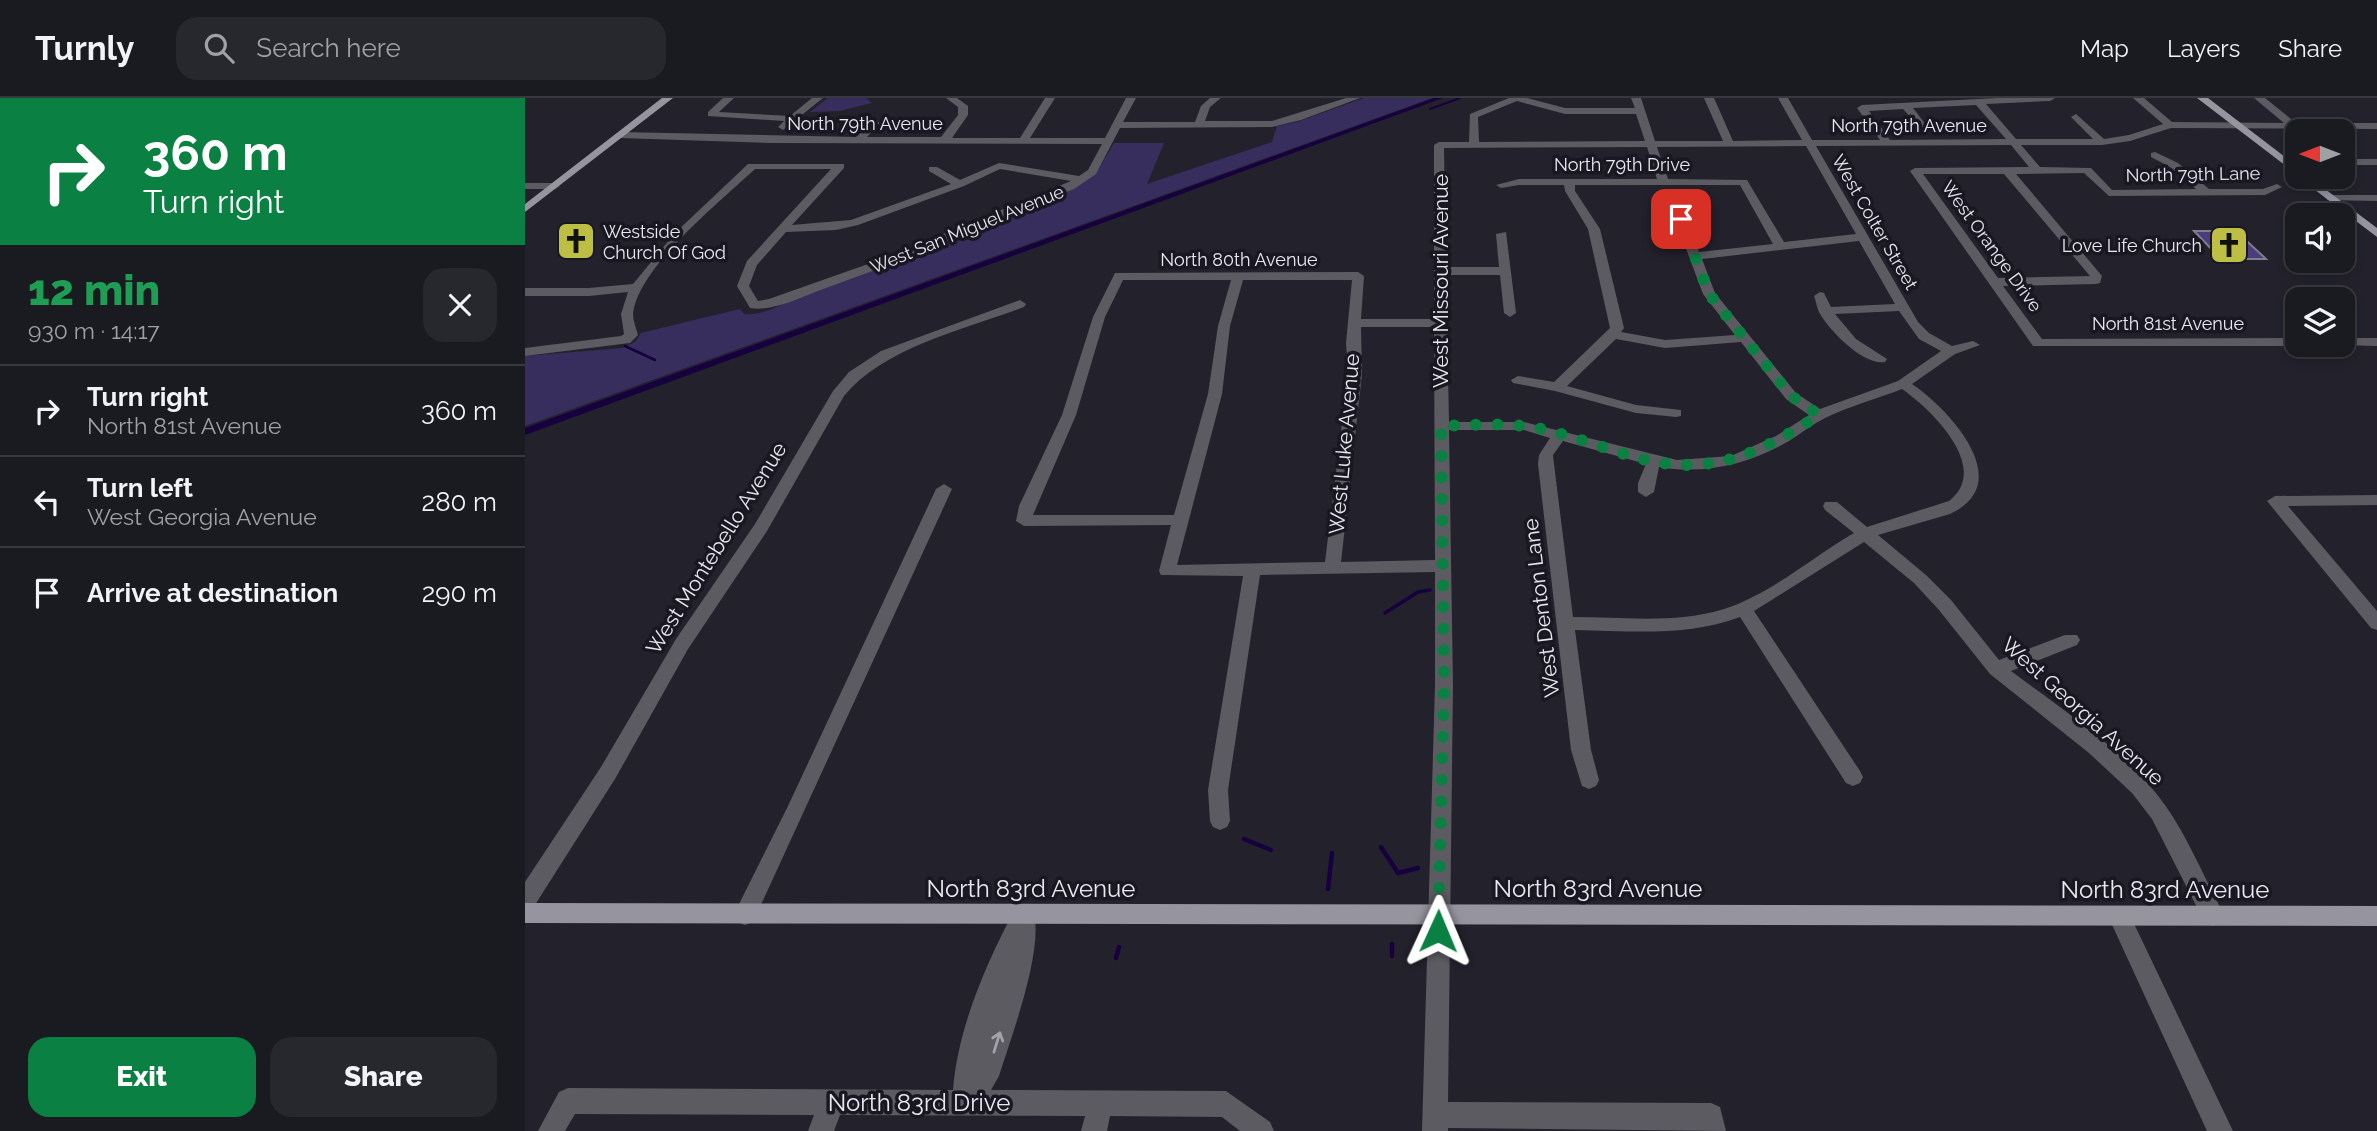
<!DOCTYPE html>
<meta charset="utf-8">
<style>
body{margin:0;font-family:Raleway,sans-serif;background:#27272e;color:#f1f3f6;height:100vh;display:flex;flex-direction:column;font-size:26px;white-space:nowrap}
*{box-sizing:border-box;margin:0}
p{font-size:23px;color:#9fa1a5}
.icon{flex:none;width:38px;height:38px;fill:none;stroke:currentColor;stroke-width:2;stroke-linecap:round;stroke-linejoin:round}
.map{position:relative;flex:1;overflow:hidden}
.panel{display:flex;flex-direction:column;background:#1a1a21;width:525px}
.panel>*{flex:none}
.top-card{background:#0b8043;color:#fff;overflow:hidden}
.needle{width:46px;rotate:270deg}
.controls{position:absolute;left:1760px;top:21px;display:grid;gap:14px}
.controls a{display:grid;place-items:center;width:70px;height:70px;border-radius:14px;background:#1a1a21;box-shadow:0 4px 10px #0003,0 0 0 2px #38383f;font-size:35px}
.pin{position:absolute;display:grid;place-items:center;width:60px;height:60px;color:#fff;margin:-30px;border-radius:14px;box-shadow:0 4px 10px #0006}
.me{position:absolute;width:77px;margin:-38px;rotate:1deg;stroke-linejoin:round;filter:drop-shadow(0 0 5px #0008)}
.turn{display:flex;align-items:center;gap:24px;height:147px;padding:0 28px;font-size:32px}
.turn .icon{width:91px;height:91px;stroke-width:2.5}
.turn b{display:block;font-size:49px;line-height:60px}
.round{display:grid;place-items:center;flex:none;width:74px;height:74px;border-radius:21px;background:#27272e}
.head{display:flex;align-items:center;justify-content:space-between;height:119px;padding:0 28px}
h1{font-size:42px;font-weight:800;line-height:52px;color:#1e9e55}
.primary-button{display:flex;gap:14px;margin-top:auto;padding:14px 28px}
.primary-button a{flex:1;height:80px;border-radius:21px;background:#0b8043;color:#fff;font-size:28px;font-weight:800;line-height:80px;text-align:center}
.primary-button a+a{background:#27272e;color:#f1f3f6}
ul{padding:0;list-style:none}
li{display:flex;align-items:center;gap:21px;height:91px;padding:0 28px;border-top:2px solid #38383f}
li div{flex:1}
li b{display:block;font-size:26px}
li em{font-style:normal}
header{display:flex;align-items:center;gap:42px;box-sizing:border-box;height:98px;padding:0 35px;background:#1a1a21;border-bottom:2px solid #38383f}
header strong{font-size:33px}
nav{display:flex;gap:38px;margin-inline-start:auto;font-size:24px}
.search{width:490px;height:63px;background:#27272e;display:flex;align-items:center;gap:18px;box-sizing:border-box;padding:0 24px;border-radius:21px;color:#9fa1a5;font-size:26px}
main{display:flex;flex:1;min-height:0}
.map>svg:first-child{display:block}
.green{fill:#382e5e}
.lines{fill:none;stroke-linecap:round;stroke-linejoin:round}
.stream-far3{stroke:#17003e;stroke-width:2}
.stream-far2{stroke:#17003e;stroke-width:2.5}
.stream-far1{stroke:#17003e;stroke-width:3.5}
.stream{stroke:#17003e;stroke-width:4.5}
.canal{fill:#17003e;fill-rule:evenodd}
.building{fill:#4b3c81;stroke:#7f7e8a;stroke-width:2}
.minor{fill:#5c5b61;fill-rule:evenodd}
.major{fill:#95949f;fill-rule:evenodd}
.oneway{stroke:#a2a2a8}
.route{stroke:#0b8043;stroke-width:12;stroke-dasharray:0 21.6}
.labels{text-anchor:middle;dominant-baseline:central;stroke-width:7;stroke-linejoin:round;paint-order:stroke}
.far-street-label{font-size:18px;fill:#e9e8ef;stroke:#191822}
.far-poi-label{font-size:18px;fill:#e9e8ef;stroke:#191822;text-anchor:start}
.street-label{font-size:21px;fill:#e9e8ef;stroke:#191822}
.near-street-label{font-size:24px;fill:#e9e8ef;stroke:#191822}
</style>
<header>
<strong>Turnly</strong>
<div class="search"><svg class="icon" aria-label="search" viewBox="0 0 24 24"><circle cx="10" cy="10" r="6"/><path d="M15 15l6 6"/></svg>Search here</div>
<nav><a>Map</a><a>Layers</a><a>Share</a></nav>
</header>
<main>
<section class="panel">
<div class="top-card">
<div class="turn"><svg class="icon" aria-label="right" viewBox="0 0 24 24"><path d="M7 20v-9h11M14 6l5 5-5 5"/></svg><div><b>360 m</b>Turn right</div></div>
</div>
<div class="head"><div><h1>12 min</h1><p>930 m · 14:17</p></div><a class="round"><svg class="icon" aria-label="close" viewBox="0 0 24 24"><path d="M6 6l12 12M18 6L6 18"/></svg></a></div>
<ul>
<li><svg class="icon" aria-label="right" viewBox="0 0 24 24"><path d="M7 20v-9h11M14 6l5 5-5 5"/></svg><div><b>Turn right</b><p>North 81st Avenue</p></div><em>360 m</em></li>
<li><svg class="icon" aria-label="left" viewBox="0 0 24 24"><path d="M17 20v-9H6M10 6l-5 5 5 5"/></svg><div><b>Turn left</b><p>West Georgia Avenue</p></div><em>280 m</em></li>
<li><svg class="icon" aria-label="arrive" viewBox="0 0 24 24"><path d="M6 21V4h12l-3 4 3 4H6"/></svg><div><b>Arrive at destination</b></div><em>290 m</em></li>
</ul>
<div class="primary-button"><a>Exit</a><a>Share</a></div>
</section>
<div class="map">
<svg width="1852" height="1033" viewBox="0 0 1852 1033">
<rect width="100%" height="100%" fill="#23222c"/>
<g class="green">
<path d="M 303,0 L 341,0 L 347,5 L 314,13 L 285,14 Z"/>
<path d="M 839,0 L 907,0 L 0,328 L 0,258 L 98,250 L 111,243 L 116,235 L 215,211 L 219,216 C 241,218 259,204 279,197 C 370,166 459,129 548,91 L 572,74 L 589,45 L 639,45 L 622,86 L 747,44 L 752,28 L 772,24 Z"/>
</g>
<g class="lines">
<path class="stream-far3" d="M 905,11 L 935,0"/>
<path class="stream-far2" d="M 100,248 L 130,262"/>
<path class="stream-far1" d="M 860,515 L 893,494 L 905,492"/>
<g class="stream">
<path d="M 719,741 L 746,752"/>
<path d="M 856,749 L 873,775 L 893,770"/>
<path d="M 803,791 L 807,755"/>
<path d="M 867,846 L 867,858"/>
<path d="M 591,860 L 594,849"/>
</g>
<path class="canal" d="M 909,0 L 918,0 L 0,337 L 0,330 Z"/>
</g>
<path class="building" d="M 1669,133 L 1711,133 L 1741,161 L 1696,161 Z"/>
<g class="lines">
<g class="minor">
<path d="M 198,0 L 209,0 L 194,14 L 265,18 L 287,0 L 298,0 L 258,32 L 253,29 L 259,23 L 183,18 L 183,14 Z"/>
<path d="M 421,0 L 432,0 L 443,8 L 443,17 L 427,40 L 495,40 L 520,0 L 530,0 L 505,40 L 580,40 L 601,0 L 611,0 L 598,24 L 670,24 L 676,8 L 685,0 L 696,0 L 685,9 L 680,23 L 747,23 L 821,0 L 835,0 L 776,22 L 747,29 L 595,30 L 571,76 L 549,91 C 467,125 385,160 301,190 C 278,198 249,214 225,210 L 212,188 L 222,163 L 306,71 L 230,71 C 196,103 113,169 108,216 C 108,223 111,230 113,237 L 105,245 L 0,258 L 0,250 L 96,238 L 99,236 L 96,216 L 103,194 L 64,198 L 0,198 L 0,190 L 64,190 L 108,186 L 150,135 L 223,66 L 319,66 L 319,70 L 267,127 L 326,122 L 426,86 L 404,73 L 404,69 L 412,69 L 435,82 L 474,65 L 554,78 L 563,72 L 577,46 L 244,45 L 95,40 L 90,37 L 95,34 L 331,39 L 350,22 L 355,25 L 342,39 L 416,39 L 433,17 L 433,9 ZM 475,71 L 546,83 L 360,160 L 244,201 L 233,203 L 224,188 L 232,167 L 261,134 L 311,132 L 333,127 L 439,88 Z"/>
<path d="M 984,0 L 1002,0 L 1040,10 L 1110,10 L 1106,0 L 1116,0 L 1130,43 L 1198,43 L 1179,0 L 1189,0 L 1208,43 L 1277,42 L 1253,0 L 1263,0 L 1287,42 L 1355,42 L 1332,10 L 1337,7 L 1472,0 L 1530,0 L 1525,3 L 1461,6 L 1491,41 L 1568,41 L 1546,19 L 1551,16 L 1579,41 L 1604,37 L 1638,26 L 1608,0 L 1619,0 L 1647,24 L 1759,25 L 1729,0 L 1740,0 L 1771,25 L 1852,25 L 1852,31 L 1646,30 L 1605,43 L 1577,47 L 1496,47 L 1515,69 L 1566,70 L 1587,92 L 1671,91 L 1645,69 L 1626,59 L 1626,55 L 1630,54 L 1653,65 L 1684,91 L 1738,91 L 1752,86 L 1757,89 L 1740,97 L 1584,98 L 1559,75 L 1491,76 L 1577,178 L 1575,185 L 1571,186 L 1478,188 L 1517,241 L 1773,240 L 1773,247 L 1778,247 L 1773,248 L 1508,248 L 1385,73 L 1390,70 L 1504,69 L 1486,47 L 1291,48 L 1393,224 L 1404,235 L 1427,248 L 1448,243 L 1455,247 L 1430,256 L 1387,286 C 1424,311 1493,385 1425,416 L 1353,437 L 1401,477 L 1426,502 L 1474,562 L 1540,537 L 1552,537 L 1555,542 L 1552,547 L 1486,573 C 1539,613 1600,652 1640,707 C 1662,738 1678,777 1696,811 L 1699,818 L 1696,825 L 1688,828 L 1680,825 L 1627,721 L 1607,695 L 1564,655 L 1465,576 L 1414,512 L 1389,485 L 1339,444 L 1229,513 L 1335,673 L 1338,679 L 1335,685 L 1328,688 L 1321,685 L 1215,519 C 1163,539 1105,533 1050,532 L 1066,652 L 1074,682 L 1071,688 L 1064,691 L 1057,688 L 1046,652 L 1013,366 L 1014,357 L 1025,340 L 999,332 L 924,332 L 928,587 L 923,1004 L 1186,1005 L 1195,1009 L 1201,1033 L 923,1030 L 923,1033 L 897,1033 L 910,587 L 910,474 L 735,477 L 703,692 L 705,723 L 702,729 L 695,732 L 688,729 L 685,723 L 683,692 L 718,478 L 636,477 L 634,473 L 646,427 L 499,428 L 491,423 L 494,408 L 537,317 L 568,219 L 590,175 L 833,174 L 839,178 L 836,221 L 909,221 L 909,47 L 914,44 L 944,44 L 945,16 ZM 992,3 L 1040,16 L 1111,16 L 1120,43 L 954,44 L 953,19 ZM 1451,7 L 1481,41 L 1365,42 L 1344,13 L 1378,11 L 1400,35 L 1405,32 L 1388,10 ZM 1281,48 L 1331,136 L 1259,144 L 1222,82 L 1143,81 L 1132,49 ZM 1122,49 L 1132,81 L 994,81 L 971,87 L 976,90 L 994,87 L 1039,87 L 1040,93 L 1063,131 L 1085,230 L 1029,284 L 993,278 L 986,282 L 988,285 L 1030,293 L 1111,315 L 1151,319 L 1156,318 L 1156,312 L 1111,307 L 1042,288 L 1091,241 L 1140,250 L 1216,244 L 1261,301 L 1284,317 L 1251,338 L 1206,358 L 1152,362 L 999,324 L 924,324 L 921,177 L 975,177 L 979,215 L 985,219 L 991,215 L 981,134 L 971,136 L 974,169 L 921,169 L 919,50 ZM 1398,76 L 1479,76 L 1565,178 L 1473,180 ZM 1050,87 L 1215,87 L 1248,146 L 1174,154 L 1162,121 L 1161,108 L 1153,108 L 1150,121 L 1178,196 L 1210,237 L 1140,242 L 1096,234 L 1099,230 L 1075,131 L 1050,93 ZM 1334,143 L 1370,206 L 1306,209 L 1299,195 L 1295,194 L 1289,198 C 1291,203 1292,210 1294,214 C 1303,231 1338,268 1360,264 L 1362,261 L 1331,241 L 1310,216 L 1374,213 L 1394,241 L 1416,253 L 1373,283 L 1295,311 L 1271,295 L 1190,195 L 1177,161 ZM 598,182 L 706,182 L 693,228 L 683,296 L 649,417 L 508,417 L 551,317 L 580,219 ZM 718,182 L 827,182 L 821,245 L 823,276 L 800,464 L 652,467 L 697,296 L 705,228 ZM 836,229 L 909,229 L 910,462 L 816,464 L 837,276 ZM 1377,291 C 1406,311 1467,370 1424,403 L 1342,429 L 1312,404 L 1300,404 L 1298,408 L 1300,412 L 1329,435 C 1286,460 1246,496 1199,511 C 1151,526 1097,519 1048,519 L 1029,366 L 1028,357 L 1038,343 L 1121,366 L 1113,385 L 1113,394 L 1121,399 L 1129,394 L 1134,369 C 1180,377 1224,366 1264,343 C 1276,335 1288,326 1300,320 C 1325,308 1351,301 1377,291 Z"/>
<rect x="1818" y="61" width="34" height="6"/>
<path d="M 0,85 L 30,85 L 35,88 L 30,91 L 0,91 Z"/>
<path d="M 1806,97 L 1852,97 L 1852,103 L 1802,102 L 1802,98 Z"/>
<path d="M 495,202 L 501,206 L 499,209 C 441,231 359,249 319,298 L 242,433 L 163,551 L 90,681 L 8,810 L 0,813 L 0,784 L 76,669 L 151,541 L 230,426 L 308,293 L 324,274 L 356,253 Z"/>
<path d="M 1818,240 L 1852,240 L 1852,248 L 1813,247 L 1818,247 Z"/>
<path d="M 419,386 L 427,391 L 228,824 L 220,827 L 212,824 L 209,817 L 212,810 L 263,708 L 411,391 Z"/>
<path d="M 1852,397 L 1852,407 L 1763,408 L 1852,513 L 1852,532 L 1846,530 L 1742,403 L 1750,398 Z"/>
<path d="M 499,807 L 507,810 C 522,845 486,939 474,978 L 466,992 L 701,993 L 745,1024 L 749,1033 L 715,1033 L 697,1019 L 585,1018 L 582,1033 L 556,1033 L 560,1018 L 315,1017 L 309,1033 L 283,1033 L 289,1017 L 50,1016 L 40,1033 L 13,1033 L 34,994 L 43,990 L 428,992 C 433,929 461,866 490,811 Z"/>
<path d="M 1594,808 L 1602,811 L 1708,1033 L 1682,1033 L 1583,818 L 1586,811 Z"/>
</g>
<g class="major">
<path d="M 137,0 L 148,0 L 0,114 L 0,106 Z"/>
<path d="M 1672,0 L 1683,0 L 1773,69 L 1773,77 Z"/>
<path d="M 1773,79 L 1784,79 L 1852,130 L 1852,139 Z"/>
<path d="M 0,805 L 1852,808 L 1852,828 L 0,825 Z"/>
</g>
</g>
<defs><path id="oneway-shaft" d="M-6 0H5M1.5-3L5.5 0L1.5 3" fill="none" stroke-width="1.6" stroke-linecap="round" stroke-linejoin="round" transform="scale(1.75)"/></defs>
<use class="oneway" href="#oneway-shaft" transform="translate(472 944) rotate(-73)"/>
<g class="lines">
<path class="route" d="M 913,833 L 919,587 L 916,328 C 949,327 984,324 1017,331 C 1048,338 1078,350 1109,359 C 1184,380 1232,357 1294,317 L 1266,298 L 1184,196 L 1156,121"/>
</g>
<defs>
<symbol id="church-square" viewBox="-11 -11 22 22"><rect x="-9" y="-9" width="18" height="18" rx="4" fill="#bcbf44" stroke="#191822"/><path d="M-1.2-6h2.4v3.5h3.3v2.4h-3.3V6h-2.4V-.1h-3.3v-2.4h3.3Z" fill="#111"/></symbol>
</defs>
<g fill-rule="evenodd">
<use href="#church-square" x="29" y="121" width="44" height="44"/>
<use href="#church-square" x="1682" y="125" width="44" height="44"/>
</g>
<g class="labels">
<g class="far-street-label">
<text x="340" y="25">North 79th Avenue</text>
<text x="1384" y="27">North 79th Avenue</text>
<text x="1097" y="66">North 79th Drive</text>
<text transform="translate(1668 76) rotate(-1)">North 79th Lane</text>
<text transform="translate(1350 124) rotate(60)">West Colter Street</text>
<text transform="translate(442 131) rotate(-22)">West San Miguel Avenue</text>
<text transform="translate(1467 148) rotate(54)">West Orange Drive</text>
<text x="714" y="161">North 80th Avenue</text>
<text x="1643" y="225">North 81st Avenue</text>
</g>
<g class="far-poi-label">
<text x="78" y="133">Westside<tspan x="78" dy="21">Church Of God</tspan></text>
<text x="1677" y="147" text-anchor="end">Love Life Church</text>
</g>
<g class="street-label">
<text transform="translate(915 183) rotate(-90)">West Missouri Avenue</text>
<text transform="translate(819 346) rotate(-85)">West Luke Avenue</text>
<text transform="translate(191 450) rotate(-58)">West Montebello Avenue</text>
<text transform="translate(1016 510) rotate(-97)">West Denton Lane</text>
<text transform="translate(1558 613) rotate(42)">West Georgia Avenue</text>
</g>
<g class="near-street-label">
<text x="506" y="790">North 83rd Avenue</text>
<text x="1073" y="790">North 83rd Avenue</text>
<text x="1640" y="791">North 83rd Avenue</text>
<text x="394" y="1004">North 83rd Drive</text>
</g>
</g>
</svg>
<div class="controls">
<a><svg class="needle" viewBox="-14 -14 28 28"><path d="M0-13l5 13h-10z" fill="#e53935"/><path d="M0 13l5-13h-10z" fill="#9fa1a5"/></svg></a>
<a><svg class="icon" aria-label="sound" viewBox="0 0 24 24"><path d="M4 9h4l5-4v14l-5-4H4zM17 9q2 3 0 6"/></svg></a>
<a><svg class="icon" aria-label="layers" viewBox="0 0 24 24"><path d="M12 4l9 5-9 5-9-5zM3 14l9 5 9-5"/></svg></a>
</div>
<div class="pin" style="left:1156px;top:121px;background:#d93025"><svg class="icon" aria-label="arrive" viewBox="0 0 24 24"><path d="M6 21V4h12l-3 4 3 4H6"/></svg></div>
<svg class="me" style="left:913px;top:833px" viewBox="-20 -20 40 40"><path d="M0-17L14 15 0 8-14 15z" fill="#0b8043" stroke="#fff" stroke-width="4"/></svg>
</div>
</main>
